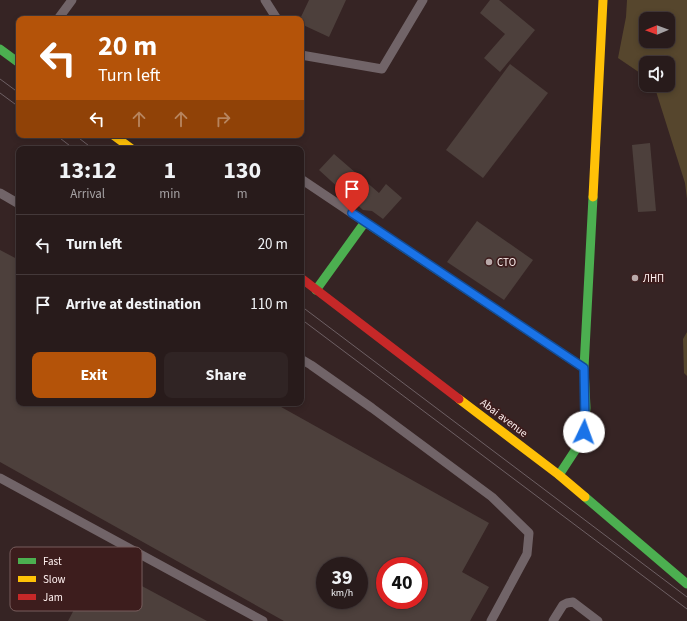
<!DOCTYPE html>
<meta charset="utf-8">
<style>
body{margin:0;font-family:"Source Sans 3",sans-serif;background:#302424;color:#f1f3f6;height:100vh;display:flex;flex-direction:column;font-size:15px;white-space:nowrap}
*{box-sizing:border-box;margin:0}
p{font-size:13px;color:#a5a1a3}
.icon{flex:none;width:22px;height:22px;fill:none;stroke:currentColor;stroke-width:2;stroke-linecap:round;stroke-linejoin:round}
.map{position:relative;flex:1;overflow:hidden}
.details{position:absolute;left:16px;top:146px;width:288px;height:260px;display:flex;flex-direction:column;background:#281b1b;border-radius:8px;box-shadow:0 2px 6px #0003,0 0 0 1px #44393a}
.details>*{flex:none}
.hud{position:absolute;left:16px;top:16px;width:288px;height:122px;border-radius:8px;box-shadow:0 2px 6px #0003,0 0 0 1px #44393a;background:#b45309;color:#fff;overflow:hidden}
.needle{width:26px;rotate:269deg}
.controls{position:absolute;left:639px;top:12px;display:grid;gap:8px}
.controls a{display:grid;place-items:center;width:36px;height:36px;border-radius:8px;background:#281b1b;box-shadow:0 2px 6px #0003,0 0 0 1px #44393a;font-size:20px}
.speed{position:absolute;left:316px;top:557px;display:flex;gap:8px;font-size:20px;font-weight:700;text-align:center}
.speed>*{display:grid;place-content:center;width:52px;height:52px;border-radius:50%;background:#281b1b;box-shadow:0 2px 6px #0003,0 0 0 1px #44393a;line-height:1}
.speed small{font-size:10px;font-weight:400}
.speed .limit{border:6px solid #d22;background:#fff;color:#111}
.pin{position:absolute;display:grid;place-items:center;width:34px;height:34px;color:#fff;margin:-41px -17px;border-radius:50% 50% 50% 0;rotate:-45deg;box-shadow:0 0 4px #0007}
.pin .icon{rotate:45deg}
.me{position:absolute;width:44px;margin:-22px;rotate:3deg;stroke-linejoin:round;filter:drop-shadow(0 0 3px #0008)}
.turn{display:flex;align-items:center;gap:14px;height:84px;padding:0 16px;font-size:18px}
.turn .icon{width:52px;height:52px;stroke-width:2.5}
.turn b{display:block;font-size:28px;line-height:34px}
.lanes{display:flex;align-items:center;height:38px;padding:0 16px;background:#0003;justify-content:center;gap:20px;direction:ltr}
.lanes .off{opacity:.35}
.eta{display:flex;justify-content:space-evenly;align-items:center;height:68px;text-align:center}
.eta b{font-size:24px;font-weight:700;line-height:28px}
.primary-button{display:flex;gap:8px;margin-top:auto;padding:8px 16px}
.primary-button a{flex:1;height:46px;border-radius:8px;background:#b45309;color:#fff;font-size:16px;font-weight:700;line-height:46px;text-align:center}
.primary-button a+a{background:#302424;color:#f1f3f6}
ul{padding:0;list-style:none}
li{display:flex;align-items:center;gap:12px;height:60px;padding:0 16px;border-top:1px solid #44393a}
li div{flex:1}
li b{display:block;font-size:15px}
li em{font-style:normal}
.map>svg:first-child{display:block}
.forest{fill:#56462d;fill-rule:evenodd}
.building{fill:#4d403c;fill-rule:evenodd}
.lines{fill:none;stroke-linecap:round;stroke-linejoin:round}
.lane{stroke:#716468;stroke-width:9}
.fast{stroke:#4caf50;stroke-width:9}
.slow{stroke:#ffc107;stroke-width:9}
.jam{stroke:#c62828;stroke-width:9}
.tram{stroke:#6e6064;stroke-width:1}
.route-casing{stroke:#114b97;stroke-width:10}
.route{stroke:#1a73e8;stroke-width:7}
.poi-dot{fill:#b9a9a9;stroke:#3d1d1d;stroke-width:1.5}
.labels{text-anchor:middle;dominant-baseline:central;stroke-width:3.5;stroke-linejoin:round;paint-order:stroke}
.poi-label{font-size:11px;fill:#fff1f0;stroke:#3d1d1d;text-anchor:start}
.street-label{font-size:11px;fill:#fff1f0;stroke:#3d1d1d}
.key{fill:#3d1d1d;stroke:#775d5c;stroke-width:1}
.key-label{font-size:11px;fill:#fff1f0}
</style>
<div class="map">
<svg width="687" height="621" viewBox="0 0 687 621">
<rect width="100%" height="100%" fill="#362424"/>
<g class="forest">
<path d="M 627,0 L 687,0 L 687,199 L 685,183 L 654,85 L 668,85 L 668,63 L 646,63 L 646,77 L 618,58 L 626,17 ZM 646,19 L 668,19 L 668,41 L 646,41 Z"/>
<path d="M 687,332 L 687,376 L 684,373 L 683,339 Z"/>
</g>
<g class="building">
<path d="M 309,0 L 346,0 L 329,37 L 301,24 L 301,19 L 300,19 Z"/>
<path d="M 490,0 L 499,0 L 535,30 L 500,72 L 484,58 L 505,34 L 480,13 Z"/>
<path d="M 510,64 L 548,93 L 483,178 L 446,150 Z"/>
<path d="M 650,143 L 656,211 L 638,212 L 632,145 Z"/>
<path d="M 334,154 L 379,193 L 386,184 L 402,198 L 383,219 L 372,211 L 363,210 L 319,170 Z"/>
<path d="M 477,221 L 533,260 L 504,300 L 447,262 Z"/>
<path d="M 0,250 L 19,260 L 19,403 L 274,403 L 489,523 L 462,572 L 489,587 L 470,621 L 284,621 L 0,462 ZM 325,566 L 359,566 L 359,600 L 325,600 ZM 385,566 L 419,566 L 419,600 L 385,600 Z"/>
<path d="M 99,563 L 207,621 L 68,621 Z"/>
</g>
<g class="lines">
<g class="lane">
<path d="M 265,0 L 277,19"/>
<path d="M 58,19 L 72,0"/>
<path d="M 301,55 L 382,69 L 423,0"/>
<path d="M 301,179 L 365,222"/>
<path d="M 0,193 L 19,204"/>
<path d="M 301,359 L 311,365 L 372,408 L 492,497 L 529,533 L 527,554 L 491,621"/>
<path d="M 0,478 L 263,621"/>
<path d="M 553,621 L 563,605 L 567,603 L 573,602 L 598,621"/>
</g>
<g class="fast">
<path d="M 0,49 L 19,63"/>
<path d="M 316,290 L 365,222 L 584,368"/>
<path d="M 559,475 L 578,446 L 584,428 L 586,408 L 584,368 L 593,197"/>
<path d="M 585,497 L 687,584"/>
</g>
<g class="slow">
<path d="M 113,135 L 132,149"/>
<path d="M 593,197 L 603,0"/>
<path d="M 459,399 L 559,475 L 585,497"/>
</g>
<path class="jam" d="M 301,278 L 459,399"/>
<g class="tram">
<path d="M 0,79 L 19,93"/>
<path d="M 0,93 L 19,107"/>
<path d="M 56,135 L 74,149"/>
<path d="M 75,135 L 93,149"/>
<path d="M 301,306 L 687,597"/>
<path d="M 301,319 L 687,609"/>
</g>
</g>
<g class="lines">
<defs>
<path id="route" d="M 352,213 L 584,368 L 585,420 L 584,432"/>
</defs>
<use href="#route" class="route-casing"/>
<use href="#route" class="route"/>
</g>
<g class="poi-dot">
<circle cx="489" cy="262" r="4"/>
<circle cx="635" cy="278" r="4"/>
</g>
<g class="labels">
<g class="poi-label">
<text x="497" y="262">СТО</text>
<text x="643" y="278">ЛНП</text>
</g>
<g class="street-label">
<text transform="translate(504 418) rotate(37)">Abai avenue</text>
</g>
</g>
<rect x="10" y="547" width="132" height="64" rx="6" class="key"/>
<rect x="18" y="558" width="18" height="6" fill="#4caf50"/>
<rect x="18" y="576" width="18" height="6" fill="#ffc107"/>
<rect x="18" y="594" width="18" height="6" fill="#c62828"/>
<g class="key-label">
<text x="43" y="565">Fast</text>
<text x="43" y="583">Slow</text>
<text x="43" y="601">Jam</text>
</g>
</svg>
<div class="controls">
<a><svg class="needle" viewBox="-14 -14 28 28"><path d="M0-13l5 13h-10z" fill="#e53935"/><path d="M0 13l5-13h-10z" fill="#a5a1a3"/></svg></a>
<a><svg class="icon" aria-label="sound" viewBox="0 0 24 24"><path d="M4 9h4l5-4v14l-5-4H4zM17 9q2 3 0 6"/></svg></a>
</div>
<div class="speed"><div>39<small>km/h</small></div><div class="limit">40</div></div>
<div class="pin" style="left:352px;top:213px;background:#d93025"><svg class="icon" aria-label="arrive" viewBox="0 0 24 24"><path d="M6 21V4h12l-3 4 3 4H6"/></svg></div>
<svg class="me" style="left:584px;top:432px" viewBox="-20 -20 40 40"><circle r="19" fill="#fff"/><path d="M0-13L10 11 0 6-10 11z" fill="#1a73e8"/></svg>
<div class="hud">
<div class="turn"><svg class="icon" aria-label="left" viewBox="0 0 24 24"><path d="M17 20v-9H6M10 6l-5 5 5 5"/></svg><div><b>20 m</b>Turn left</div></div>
<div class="lanes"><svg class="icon" aria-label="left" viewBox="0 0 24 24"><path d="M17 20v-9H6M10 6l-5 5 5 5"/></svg><svg class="icon off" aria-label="ahead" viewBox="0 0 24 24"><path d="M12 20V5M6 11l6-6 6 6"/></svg><svg class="icon off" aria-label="ahead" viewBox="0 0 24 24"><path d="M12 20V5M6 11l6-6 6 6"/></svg><svg class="icon off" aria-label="right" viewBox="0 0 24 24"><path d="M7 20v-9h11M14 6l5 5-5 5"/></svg></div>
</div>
<section class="details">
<div class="eta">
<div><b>13:12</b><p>Arrival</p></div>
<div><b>1</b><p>min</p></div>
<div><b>130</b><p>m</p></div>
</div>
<ul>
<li><svg class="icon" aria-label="left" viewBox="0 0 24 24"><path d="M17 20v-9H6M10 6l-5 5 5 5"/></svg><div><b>Turn left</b></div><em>20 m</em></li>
<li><svg class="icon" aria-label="arrive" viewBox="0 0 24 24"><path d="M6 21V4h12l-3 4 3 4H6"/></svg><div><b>Arrive at destination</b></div><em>110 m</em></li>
</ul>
<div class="primary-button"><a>Exit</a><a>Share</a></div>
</section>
</div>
